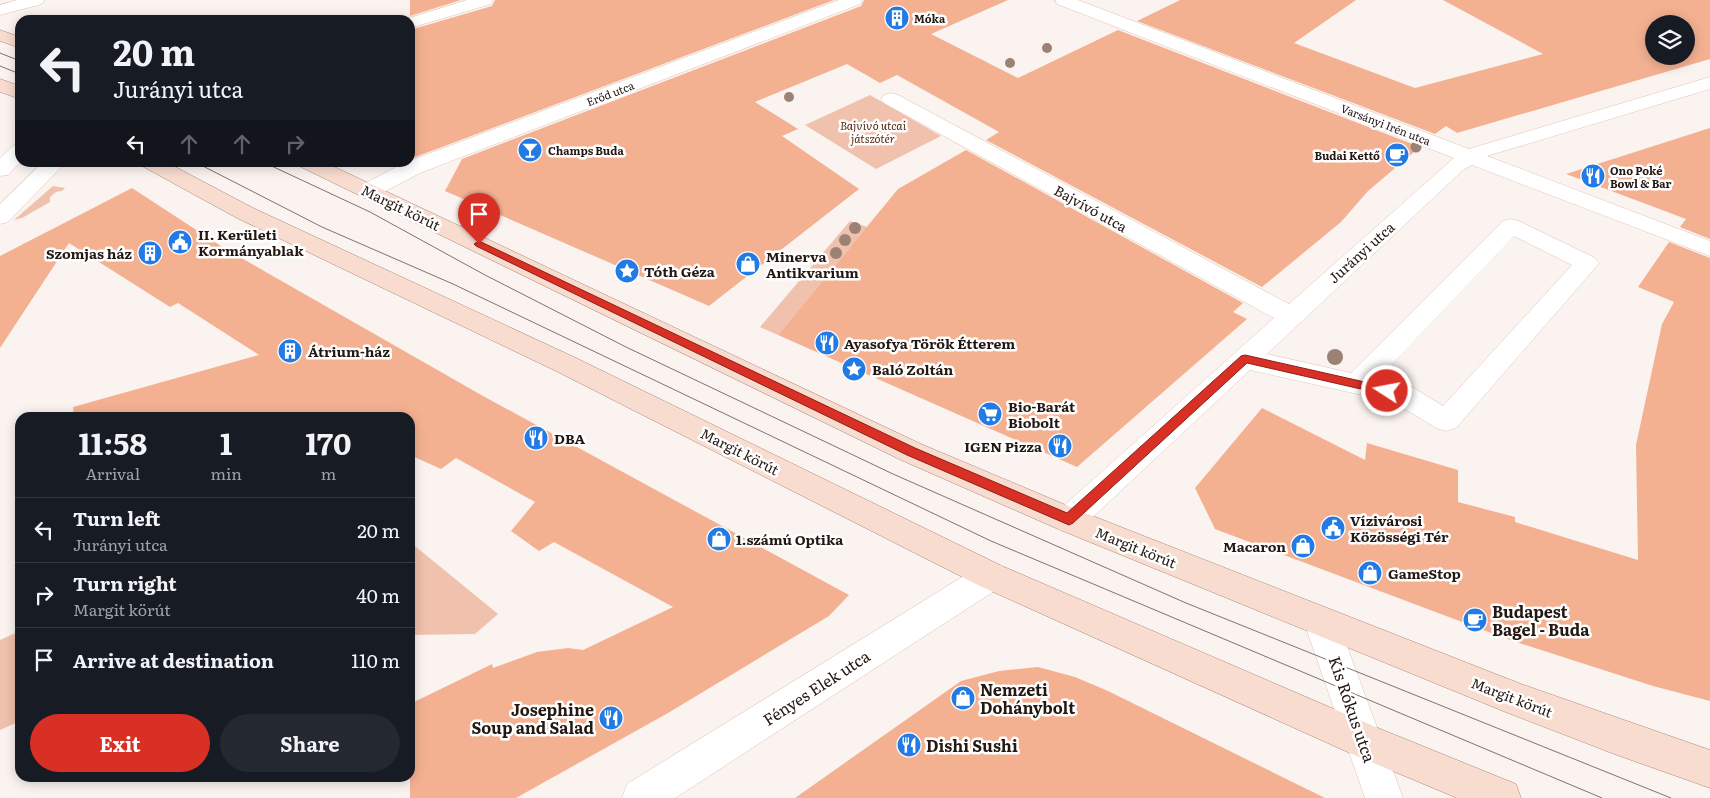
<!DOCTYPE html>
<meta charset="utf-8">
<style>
body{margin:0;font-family:Literata,serif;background:#242831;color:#f1f3f6;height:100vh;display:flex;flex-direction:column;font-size:19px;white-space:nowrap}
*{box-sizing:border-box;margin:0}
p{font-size:16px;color:#9ea1a6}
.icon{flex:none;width:28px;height:28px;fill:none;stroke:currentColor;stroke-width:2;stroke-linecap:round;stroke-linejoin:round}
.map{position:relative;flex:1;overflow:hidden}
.side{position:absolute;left:15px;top:412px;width:400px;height:370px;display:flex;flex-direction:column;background:#171b24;border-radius:15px;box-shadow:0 2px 12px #0003}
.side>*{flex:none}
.top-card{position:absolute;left:15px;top:15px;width:400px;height:152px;border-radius:15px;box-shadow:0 2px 12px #0003;background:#171b24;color:#f1f3f6;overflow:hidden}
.tools{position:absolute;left:1645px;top:15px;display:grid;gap:10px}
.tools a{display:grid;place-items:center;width:50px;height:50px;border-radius:50%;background:#171b24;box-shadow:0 2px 12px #0003;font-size:25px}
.pin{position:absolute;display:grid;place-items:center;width:42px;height:42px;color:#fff;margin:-51px -21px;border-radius:50% 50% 50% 0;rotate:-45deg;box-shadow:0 0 5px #0007}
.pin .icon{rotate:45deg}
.me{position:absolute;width:55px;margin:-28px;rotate:281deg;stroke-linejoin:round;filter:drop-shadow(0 0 4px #0008)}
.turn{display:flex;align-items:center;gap:18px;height:105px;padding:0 15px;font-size:22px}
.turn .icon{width:65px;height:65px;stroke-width:2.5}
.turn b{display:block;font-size:35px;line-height:42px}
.lanes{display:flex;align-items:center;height:48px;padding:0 15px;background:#0003;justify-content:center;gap:25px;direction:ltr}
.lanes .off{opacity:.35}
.eta{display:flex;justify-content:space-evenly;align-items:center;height:85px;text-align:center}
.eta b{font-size:30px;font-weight:700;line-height:35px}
.primary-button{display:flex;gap:10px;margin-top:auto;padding:10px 15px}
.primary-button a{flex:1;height:58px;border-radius:30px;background:#d93025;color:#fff;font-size:20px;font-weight:700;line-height:58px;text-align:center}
.primary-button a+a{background:#242831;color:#f1f3f6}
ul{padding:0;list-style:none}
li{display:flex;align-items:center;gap:15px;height:65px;padding:0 15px;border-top:1px solid #363941}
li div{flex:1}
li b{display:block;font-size:19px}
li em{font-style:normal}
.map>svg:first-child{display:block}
.green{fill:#f0c1ac}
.building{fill:#f4b192;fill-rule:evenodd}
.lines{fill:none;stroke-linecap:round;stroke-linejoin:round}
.minor-casing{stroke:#e2c2b3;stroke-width:1}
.major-casing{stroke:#aa8878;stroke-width:1}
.minor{fill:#fff;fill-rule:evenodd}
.major{fill:#f7dccf;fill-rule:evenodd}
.tram{stroke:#7e7470;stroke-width:1}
.tree{fill:#9c8275}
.route{fill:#d93025;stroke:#8d1f18}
.labels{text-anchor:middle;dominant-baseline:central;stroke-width:5;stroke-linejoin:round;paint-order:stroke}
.far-poi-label{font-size:11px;font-weight:bold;fill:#241813;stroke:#fff;text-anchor:start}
.far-street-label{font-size:11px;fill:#241813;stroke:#fff}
.far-park-label{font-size:11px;font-style:italic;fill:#502610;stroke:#fff}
.street-label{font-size:14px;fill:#241813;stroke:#fff}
.poi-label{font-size:14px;font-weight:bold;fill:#241813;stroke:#fff;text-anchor:start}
.near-poi-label{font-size:16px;font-weight:bold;fill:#241813;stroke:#fff;text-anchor:start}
.near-street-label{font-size:16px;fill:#241813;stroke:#fff}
</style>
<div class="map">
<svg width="1710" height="798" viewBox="0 0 1710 798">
<rect width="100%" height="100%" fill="#faf3f0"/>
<g class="green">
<path d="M 870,95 L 941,136 L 876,169 L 805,125 Z"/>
<path d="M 53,186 L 65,188 L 62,191 L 56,192 L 50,197 L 50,202 L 22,218 L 14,220 Z"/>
<path d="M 850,221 L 867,227 L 778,335 L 760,327 Z"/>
<path d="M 410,542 L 498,614 L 475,634 L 410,635 Z"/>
<path d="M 20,631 L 20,721 L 0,730 L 0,640 Z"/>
</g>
<g class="building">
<path d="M 410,0 L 461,0 L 410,16 Z"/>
<path d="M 495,0 L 834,0 L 410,159 L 410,30 L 492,6 Z"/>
<path d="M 864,0 L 1008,0 L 931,34 L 1018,78 L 1118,30 L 1420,147 L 1368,191 L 1341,222 L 1262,287 L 986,140 L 999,132 L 897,75 L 880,83 L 847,64 L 755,102 L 798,129 L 782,136 L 859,189 L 709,306 L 445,191 L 462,159 L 861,6 Z"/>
<path d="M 1180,0 L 1356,0 L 1294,43 L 1415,88 L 1543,54 L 1443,0 L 1710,0 L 1710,59 L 1457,133 L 1446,126 L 1435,134 L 1137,21 ZM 1654,24 L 1686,24 L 1686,56 L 1654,56 Z"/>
<path d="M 1710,128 L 1710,239 L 1680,227 L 1686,219 L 1566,174 Z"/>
<path d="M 966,150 L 1243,303 L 1233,312 L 1247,319 L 1077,467 L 778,335 L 898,189 Z"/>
<path d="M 132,188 L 224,248 L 483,396 L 849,595 L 829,616 L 668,713 L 516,798 L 410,798 L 410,704 L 492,664 L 493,668 L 537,652 L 568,648 L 583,650 L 673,607 L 554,542 L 539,551 L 511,531 L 535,502 L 456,458 L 441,469 L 410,455 L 410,418 L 74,418 L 73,407 L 259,355 L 178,303 L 170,307 L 69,243 L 0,348 L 0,256 Z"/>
<path d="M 1669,242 L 1710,258 L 1710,701 L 1653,686 L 1510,640 L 1215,529 L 1195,488 L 1262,408 L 1365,460 L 1367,443 L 1458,470 L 1458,502 L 1515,517 L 1515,522 L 1638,560 L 1636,445 L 1662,324 L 1674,302 L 1638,287 Z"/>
<path d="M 1038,667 L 1075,677 L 1108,691 L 1325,798 L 795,798 L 961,681 L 999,671 Z"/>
</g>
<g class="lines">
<defs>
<g id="minor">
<path d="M 17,0 L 44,0 L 42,4 L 0,15 L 0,5 Z"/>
<path d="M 467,0 L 493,0 L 491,4 L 410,28 L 410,20 L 403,20 Z"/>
<path d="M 839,0 L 862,0 L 860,4 L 420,173 L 376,196 L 368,198 L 360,196 L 357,191 L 360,186 L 404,163 Z"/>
<path d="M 1055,0 L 1078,0 L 1469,149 L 1710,77 L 1710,89 L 1487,156 L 1710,241 L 1710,256 L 1472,165 L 1463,170 L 1267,354 L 1351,373 L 1503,221 L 1511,219 L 1519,221 L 1595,258 L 1599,263 L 1595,268 L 1456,428 L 1446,431 L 1436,428 L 1394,402 L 1250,370 L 1080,529 L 1069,533 L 1058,529 L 1054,520 L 1058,511 L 1274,318 L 884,103 L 881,99 L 884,95 L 891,93 L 898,95 L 1289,304 L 1454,158 L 1057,4 ZM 1514,236 L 1572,265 L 1443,406 L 1412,387 L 1378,379 Z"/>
<path d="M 20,144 L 20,162 L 8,175 L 0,176 L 0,158 L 13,146 Z"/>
<path d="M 43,162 L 66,162 L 8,222 L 0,224 L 0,204 Z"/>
<path d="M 991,562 L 1002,566 L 1007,576 L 1002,586 L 675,798 L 622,798 L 627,784 L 980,566 Z"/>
<path d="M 1321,607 L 1333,611 L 1338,622 L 1403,798 L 1365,798 L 1304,622 L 1309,611 Z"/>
</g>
<g id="major">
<path d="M 0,30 L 20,37 L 20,48 L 0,41 Z"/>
<path d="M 0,79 L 20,86 L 20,99 L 0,92 Z"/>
<path d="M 139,162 L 166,162 L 253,208 L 576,358 L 1002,566 L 1378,728 L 1516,784 L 1521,798 L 1457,798 L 1352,754 L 980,586 L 558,372 L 237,218 L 142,166 Z"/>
<path d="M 296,162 L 324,162 L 921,444 L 1080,511 L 1521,684 L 1710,750 L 1710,788 L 1617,755 L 1508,713 L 1058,529 L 901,460 L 299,166 Z"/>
</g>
</defs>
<use href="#minor" class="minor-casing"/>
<use href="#major" class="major-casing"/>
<use href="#minor" class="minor"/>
<use href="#major" class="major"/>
<g class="tram">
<path d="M 0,53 L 20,61"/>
<path d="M 0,66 L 20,74"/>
<path d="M 195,162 L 322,227 L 453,284 L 991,541 L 1602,798"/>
<path d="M 263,162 L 370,212 L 485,275 L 626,347 L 893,474 L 1186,603 L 1671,798"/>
</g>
</g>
<g class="tree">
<circle cx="1047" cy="48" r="5"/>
<circle cx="1010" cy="63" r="5"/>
<circle cx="789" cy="97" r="5"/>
<circle cx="1416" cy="147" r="5.5"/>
<circle cx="855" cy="228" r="6"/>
<circle cx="845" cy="240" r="6"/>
<circle cx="836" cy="253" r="6"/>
<circle cx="1335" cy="357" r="8"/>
</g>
<path class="route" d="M 479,241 L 915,448 L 1067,513 L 1241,356 L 1245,355 L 1387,387 L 1393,391 L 1387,395 L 1247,363 L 1073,523 L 1069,525 L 907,455 L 476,246 L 474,244 Z"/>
<defs>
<symbol id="building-disc" viewBox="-11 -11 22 22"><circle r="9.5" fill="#227ae4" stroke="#fff"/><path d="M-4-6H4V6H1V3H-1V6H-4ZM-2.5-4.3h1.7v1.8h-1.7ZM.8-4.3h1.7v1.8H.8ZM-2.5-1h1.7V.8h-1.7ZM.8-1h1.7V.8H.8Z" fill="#fff"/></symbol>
<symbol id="bar-disc" viewBox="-11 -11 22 22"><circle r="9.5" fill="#227ae4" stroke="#fff"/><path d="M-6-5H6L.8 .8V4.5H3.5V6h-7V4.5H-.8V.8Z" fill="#fff"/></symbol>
<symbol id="cafe-disc" viewBox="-11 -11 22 22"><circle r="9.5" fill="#227ae4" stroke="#fff"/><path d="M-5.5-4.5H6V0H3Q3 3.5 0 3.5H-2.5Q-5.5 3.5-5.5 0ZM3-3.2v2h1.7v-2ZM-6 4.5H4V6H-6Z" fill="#fff"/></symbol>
<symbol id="restaurant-disc" viewBox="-11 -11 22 22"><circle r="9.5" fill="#227ae4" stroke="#fff"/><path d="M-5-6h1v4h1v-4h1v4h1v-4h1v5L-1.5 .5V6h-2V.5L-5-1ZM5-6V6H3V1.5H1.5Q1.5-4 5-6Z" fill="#fff"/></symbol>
<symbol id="civic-disc" viewBox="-11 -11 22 22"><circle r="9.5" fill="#227ae4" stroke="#fff"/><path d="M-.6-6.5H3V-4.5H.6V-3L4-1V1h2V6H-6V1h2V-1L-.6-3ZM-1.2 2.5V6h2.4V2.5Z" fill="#fff"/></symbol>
<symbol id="shop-disc" viewBox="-11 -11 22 22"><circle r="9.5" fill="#227ae4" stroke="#fff"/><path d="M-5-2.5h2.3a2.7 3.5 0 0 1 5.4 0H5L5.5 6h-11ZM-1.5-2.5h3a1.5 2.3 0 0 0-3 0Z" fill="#fff"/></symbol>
<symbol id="sight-disc" viewBox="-11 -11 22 22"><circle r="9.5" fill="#227ae4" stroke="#fff"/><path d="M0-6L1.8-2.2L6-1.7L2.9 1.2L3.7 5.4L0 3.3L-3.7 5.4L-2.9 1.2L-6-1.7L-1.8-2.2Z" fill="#fff"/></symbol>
<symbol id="supermarket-disc" viewBox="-11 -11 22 22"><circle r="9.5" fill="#227ae4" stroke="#fff"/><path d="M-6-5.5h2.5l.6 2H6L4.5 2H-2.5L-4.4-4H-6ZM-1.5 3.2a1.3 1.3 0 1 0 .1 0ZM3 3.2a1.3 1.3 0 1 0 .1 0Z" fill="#fff"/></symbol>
</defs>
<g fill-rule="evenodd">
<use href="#building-disc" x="883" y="4" width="28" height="28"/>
<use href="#bar-disc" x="516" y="136" width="28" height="28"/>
<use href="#cafe-disc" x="1383" y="141" width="28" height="28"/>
<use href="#restaurant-disc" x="1579" y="162" width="28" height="28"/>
<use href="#civic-disc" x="166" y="228" width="28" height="28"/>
<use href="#building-disc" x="136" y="239" width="28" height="28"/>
<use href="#shop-disc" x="734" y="250" width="28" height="28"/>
<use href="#sight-disc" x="613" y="257" width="28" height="28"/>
<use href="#restaurant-disc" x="813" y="329" width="28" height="28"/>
<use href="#building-disc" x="276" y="337" width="28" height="28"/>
<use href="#sight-disc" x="840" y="355" width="28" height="28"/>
<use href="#supermarket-disc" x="976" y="400" width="28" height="28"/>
<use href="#restaurant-disc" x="522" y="424" width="28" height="28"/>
<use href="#restaurant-disc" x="1046" y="432" width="28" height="28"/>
<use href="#civic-disc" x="1319" y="514" width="28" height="28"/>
<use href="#shop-disc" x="705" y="525" width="28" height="28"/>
<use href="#shop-disc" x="1289" y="532" width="28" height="28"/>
<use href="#shop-disc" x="1356" y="559" width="28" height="28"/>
<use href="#cafe-disc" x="1461" y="606" width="28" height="28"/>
<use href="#shop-disc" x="949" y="684" width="28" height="28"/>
<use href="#restaurant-disc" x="597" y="704" width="28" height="28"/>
<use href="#restaurant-disc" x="895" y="731" width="28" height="28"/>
</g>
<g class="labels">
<g class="far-poi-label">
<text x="914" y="18">Móka</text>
<text x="548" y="150">Champs Buda</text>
<text x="1380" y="155" text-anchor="end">Budai Kettő</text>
<text x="1610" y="170">Ono Poké<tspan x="1610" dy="13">Bowl &amp; Bar</tspan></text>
</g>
<g class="far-street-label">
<text transform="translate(610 93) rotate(-21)">Erőd utca</text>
<text transform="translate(1386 124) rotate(21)">Varsányi Irén utca</text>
</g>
<g class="far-park-label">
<text x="873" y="125">Bajvívó utcai<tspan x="873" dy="13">játszótér</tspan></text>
</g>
<g class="street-label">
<text transform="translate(401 207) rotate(26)">Margit körút</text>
<text transform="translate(1091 208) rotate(29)">Bajvívó utca</text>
<text transform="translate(1361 252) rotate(-42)">Jurányi utca</text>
<text transform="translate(740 451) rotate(27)">Margit körút</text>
<text transform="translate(1136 547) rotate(22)">Margit körút</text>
<text transform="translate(1512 697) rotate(21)">Margit körút</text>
</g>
<g class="poi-label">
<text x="198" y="234">II. Kerületi<tspan x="198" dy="16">Kormányablak</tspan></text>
<text x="132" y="253" text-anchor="end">Szomjas ház</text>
<text x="766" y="256">Minerva<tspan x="766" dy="16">Antikvarium</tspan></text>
<text x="644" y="271">Tóth Géza</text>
<text x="844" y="343">Ayasofya Török Étterem</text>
<text x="308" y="351">Átrium-ház</text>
<text x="872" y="369">Baló Zoltán</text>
<text x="1008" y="406">Bio-Barát<tspan x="1008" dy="16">Biobolt</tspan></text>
<text x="554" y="438">DBA</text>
<text x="1042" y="446" text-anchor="end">IGEN Pizza</text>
<text x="1350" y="520">Vízivárosi<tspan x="1350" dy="16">Közösségi Tér</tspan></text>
<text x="736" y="539">1.számú Optika</text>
<text x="1286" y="546" text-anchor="end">Macaron</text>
<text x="1388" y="573">GameStop</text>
</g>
<g class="near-poi-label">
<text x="1492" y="611">Budapest<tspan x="1492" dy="18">Bagel - Buda</tspan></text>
<text x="980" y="689">Nemzeti<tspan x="980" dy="18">Dohánybolt</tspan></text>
<text x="594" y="709" text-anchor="end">Josephine<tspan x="594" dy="18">Soup and Salad</tspan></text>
<text x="926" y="745">Dishi Sushi</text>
</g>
<g class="near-street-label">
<text transform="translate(816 687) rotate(-33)">Fényes Elek utca</text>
<text transform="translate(1353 709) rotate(71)">Kis Rókus utca</text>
</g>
</g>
</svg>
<div class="tools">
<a><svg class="icon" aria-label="layers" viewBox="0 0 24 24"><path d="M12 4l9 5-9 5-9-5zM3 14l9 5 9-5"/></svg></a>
</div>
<div class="pin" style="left:479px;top:244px;background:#d93025"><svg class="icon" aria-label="arrive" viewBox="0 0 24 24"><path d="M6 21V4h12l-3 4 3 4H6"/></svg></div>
<svg class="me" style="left:1387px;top:391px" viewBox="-20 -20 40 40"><circle r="17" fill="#d93025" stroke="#fff" stroke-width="3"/><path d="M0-11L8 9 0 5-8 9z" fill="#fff"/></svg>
<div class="top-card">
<div class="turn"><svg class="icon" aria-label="left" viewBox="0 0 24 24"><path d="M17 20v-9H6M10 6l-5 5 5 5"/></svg><div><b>20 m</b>Jurányi utca</div></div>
<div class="lanes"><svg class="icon" aria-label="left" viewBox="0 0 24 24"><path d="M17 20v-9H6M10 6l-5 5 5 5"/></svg><svg class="icon off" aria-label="ahead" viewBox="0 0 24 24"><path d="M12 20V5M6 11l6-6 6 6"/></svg><svg class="icon off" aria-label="ahead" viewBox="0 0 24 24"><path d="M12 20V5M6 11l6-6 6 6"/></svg><svg class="icon off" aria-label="right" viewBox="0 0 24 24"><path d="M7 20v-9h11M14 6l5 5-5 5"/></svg></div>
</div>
<section class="side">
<div class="eta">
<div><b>11:58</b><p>Arrival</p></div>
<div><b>1</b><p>min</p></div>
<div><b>170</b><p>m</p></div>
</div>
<ul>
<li><svg class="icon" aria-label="left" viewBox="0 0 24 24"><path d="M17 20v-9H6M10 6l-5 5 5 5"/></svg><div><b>Turn left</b><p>Jurányi utca</p></div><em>20 m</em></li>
<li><svg class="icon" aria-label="right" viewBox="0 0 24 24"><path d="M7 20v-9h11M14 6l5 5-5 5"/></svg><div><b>Turn right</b><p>Margit körút</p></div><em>40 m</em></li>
<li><svg class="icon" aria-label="arrive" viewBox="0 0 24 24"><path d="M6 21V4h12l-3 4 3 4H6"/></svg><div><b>Arrive at destination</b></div><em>110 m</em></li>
</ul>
<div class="primary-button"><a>Exit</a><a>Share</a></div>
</section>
</div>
